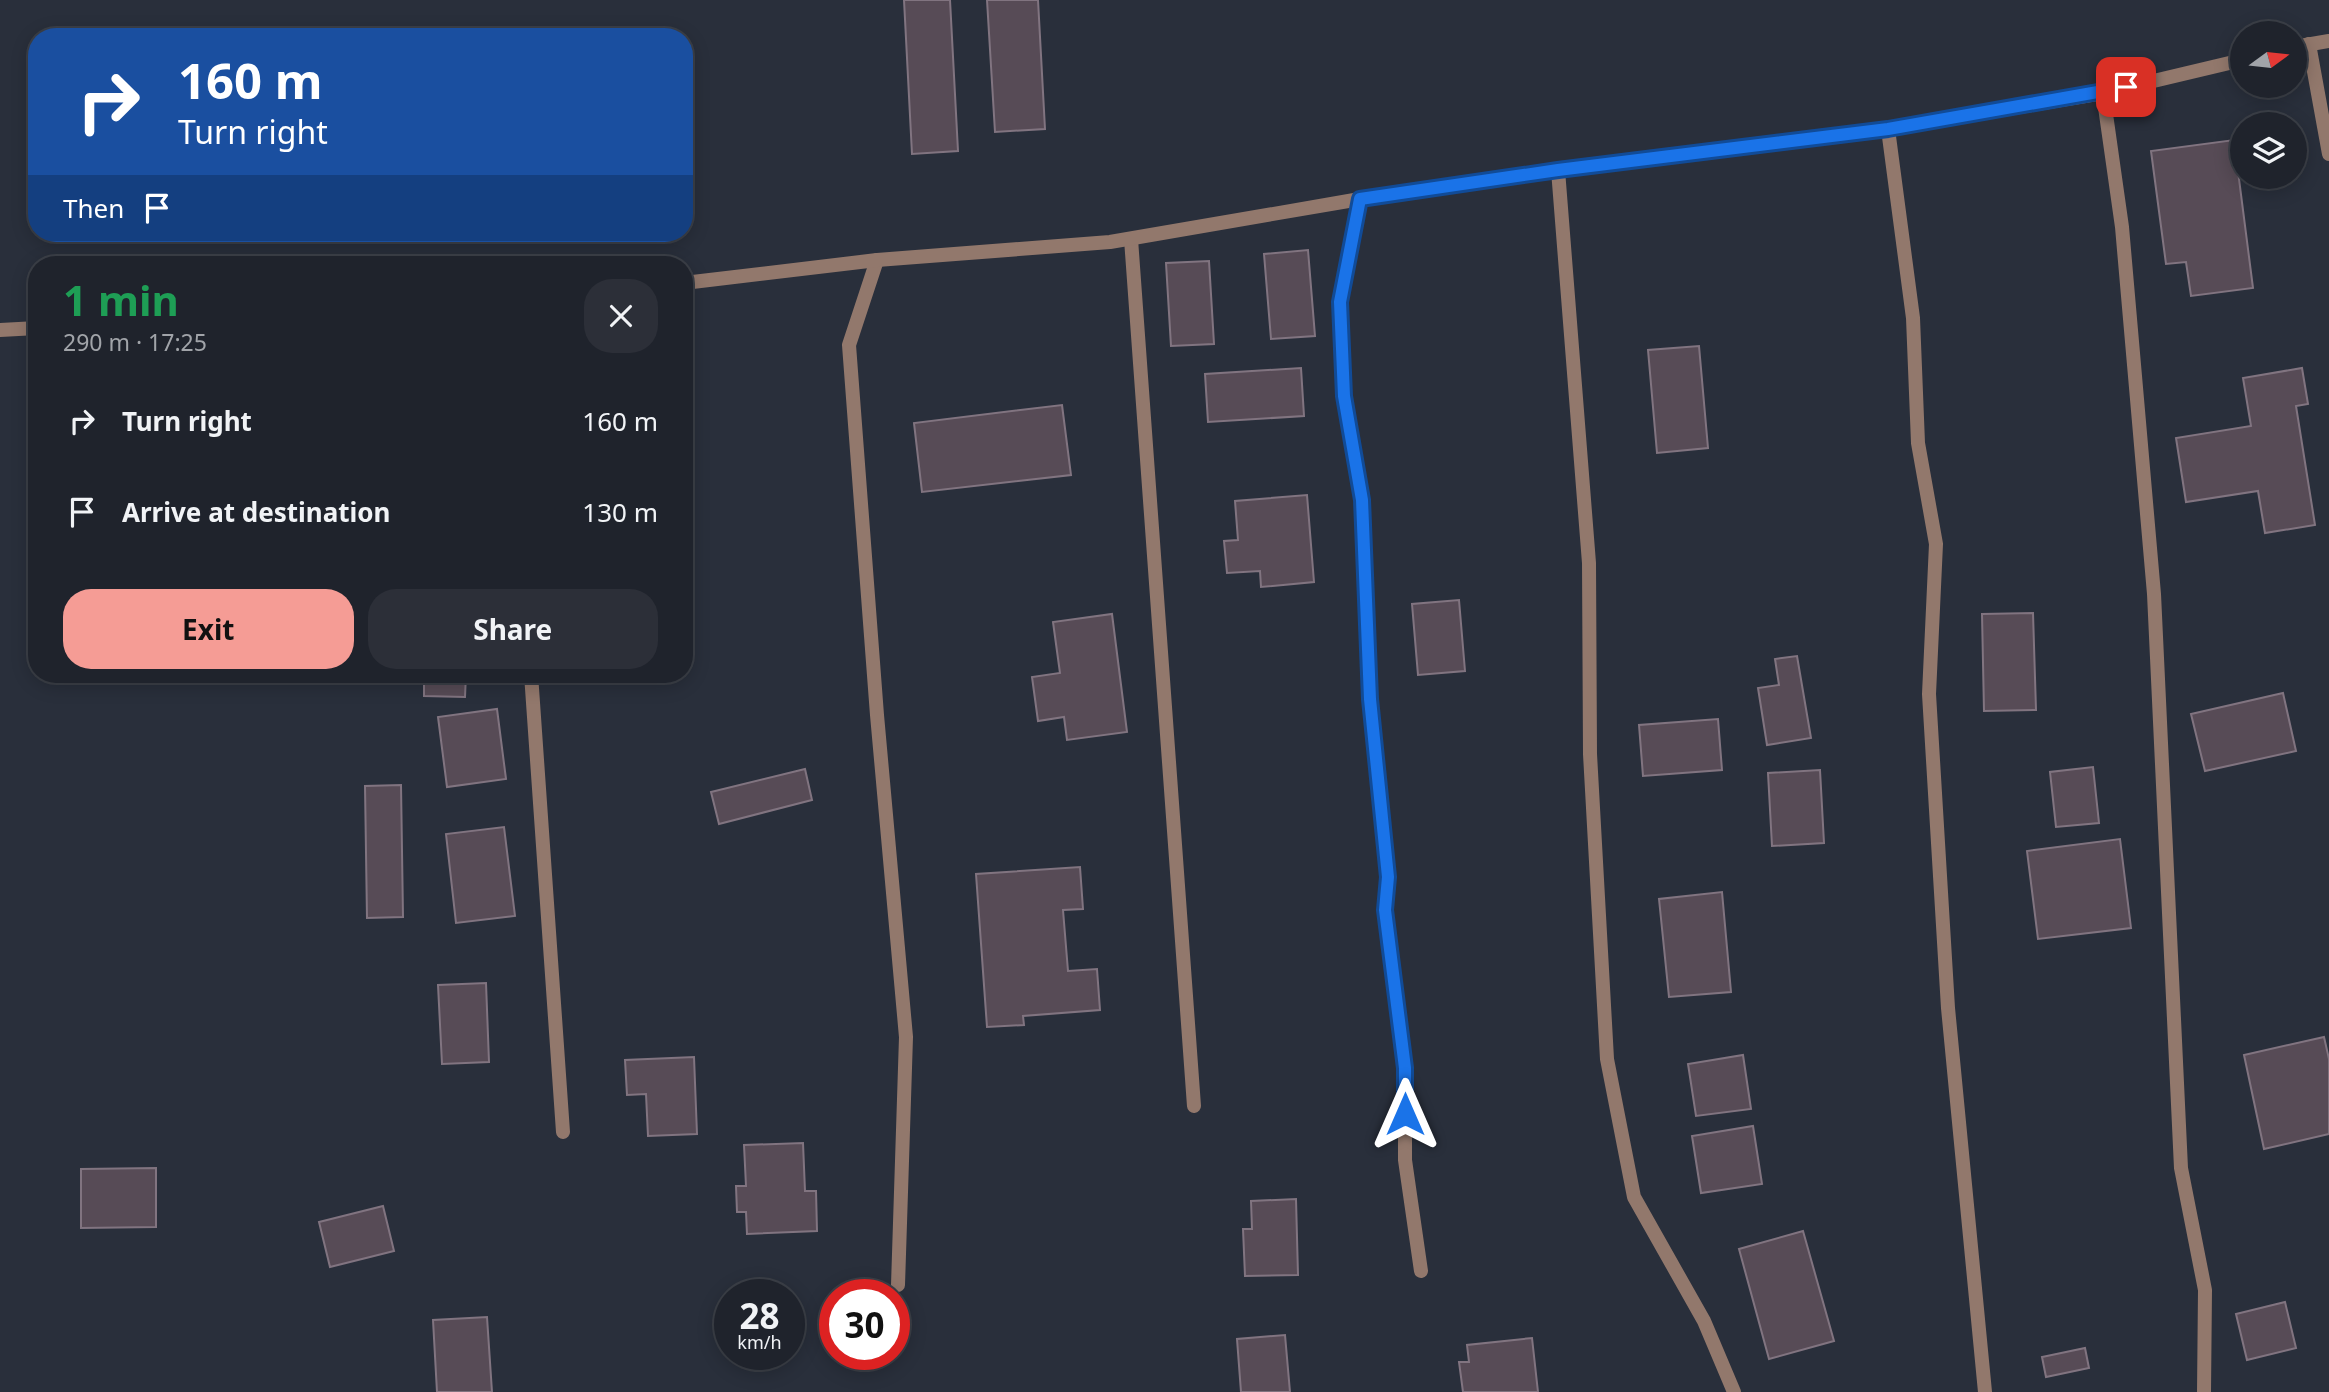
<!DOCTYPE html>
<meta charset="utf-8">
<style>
body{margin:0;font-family:"Noto Sans",sans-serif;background:#2c2f38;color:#f1f3f6;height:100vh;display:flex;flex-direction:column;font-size:26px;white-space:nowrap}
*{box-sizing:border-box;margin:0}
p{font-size:23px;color:#a1a4a9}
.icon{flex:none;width:38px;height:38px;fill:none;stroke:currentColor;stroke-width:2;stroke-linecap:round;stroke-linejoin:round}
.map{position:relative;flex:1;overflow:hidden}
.details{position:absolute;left:28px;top:256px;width:665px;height:427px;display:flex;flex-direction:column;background:#1f232c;border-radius:28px;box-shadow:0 4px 18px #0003,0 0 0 2px #3c4048}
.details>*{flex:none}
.banner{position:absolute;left:28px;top:28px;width:665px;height:214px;border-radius:28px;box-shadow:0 4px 18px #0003,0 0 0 2px #3c4048;background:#1a4fa0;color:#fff;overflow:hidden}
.needle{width:46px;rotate:75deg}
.fabs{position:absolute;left:2230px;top:21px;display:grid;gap:14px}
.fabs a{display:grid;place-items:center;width:77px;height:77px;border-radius:50%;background:#1f232c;box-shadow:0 4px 18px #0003,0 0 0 2px #3c4048;font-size:35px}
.speed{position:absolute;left:714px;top:1279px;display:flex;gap:14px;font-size:35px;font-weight:700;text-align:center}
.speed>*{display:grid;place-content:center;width:91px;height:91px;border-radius:50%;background:#1f232c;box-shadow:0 4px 18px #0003,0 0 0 2px #3c4048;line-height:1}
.speed small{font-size:18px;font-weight:400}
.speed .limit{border:10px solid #d22;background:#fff;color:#111}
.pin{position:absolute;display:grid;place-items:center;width:60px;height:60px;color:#fff;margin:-30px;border-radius:14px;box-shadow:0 4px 10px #0006}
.me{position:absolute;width:77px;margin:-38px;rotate:0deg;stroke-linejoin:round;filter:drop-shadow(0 0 5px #0008)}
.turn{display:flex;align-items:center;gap:24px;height:147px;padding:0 35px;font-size:32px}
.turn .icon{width:91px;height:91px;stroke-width:2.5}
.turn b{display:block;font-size:49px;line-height:60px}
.then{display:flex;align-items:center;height:66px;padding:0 35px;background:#0003;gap:14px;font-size:26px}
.round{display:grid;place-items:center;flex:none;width:74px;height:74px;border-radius:28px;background:#2c2f38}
.headline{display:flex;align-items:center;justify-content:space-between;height:119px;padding:0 35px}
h1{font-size:42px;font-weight:700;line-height:52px;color:#1e9e55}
.primary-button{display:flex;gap:14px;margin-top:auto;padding:14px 35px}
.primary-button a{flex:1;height:80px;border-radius:28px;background:#f59c95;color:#111;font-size:28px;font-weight:700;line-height:80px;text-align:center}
.primary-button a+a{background:#2c2f38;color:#f1f3f6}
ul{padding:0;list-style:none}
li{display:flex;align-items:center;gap:21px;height:91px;padding:0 35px}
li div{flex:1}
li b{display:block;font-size:26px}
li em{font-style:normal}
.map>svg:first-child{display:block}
.building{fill:#574b56;stroke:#817480;stroke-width:2}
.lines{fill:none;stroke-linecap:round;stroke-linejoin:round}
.minor{stroke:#92786c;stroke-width:14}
.route-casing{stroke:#114b97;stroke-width:18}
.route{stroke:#1a73e8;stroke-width:12}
</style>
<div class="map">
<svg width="2329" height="1392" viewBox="0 0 2329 1392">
<rect width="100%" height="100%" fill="#292f3b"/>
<g class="building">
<path d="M 904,0 L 950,0 L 958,151 L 912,154 Z"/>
<path d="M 987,0 L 1038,0 L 1045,129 L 995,132 Z"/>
<path d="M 2234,140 L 2253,288 L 2191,296 L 2186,262 L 2166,264 L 2151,151 Z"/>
<path d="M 1308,250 L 1315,336 L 1271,339 L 1264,254 Z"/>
<path d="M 1209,261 L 1214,344 L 1171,346 L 1166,263 Z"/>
<path d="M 1699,346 L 1708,448 L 1657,453 L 1648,350 Z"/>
<path d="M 1301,368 L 1304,416 L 1208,422 L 1205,374 Z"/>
<path d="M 2302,368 L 2308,404 L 2296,406 L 2315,525 L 2265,533 L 2258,491 L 2186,502 L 2176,438 L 2251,426 L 2243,378 Z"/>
<path d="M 1062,405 L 1071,475 L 922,492 L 914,423 Z"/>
<path d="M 1307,495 L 1314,582 L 1261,587 L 1260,571 L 1227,573 L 1224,541 L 1238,540 L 1235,501 Z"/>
<path d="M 1459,600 L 1465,671 L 1418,675 L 1412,604 Z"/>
<path d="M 2033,613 L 2036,710 L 1984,711 L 1982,614 Z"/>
<path d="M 1112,614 L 1127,732 L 1067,740 L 1064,717 L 1038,721 L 1032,677 L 1060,673 L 1053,622 Z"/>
<path d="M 1797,656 L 1811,738 L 1767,745 L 1758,688 L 1779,685 L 1775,659 Z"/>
<path d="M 424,674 L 466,674 L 465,697 L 424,696 Z"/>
<path d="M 2283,693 L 2296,751 L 2205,771 L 2191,714 Z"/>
<path d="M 497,709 L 506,779 L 447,787 L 438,717 Z"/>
<path d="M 1718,719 L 1722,770 L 1643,776 L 1639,725 Z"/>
<path d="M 2093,767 L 2099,823 L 2056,827 L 2050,772 Z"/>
<path d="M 805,769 L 812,800 L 719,824 L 711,792 Z"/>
<path d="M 1820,770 L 1824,843 L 1772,846 L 1768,773 Z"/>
<path d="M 401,785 L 403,917 L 367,918 L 365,786 Z"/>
<path d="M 504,827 L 515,916 L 456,923 L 446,834 Z"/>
<path d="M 2120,839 L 2131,928 L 2038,939 L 2027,851 Z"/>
<path d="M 1080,867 L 1083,909 L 1063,910 L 1068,971 L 1097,969 L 1100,1010 L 1023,1016 L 1024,1025 L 987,1027 L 976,874 Z"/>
<path d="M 1722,892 L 1731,992 L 1669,997 L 1659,899 Z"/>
<path d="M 486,983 L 489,1062 L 442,1064 L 438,985 Z"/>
<path d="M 2324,1037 L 2329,1059 L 2329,1134 L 2264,1149 L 2244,1055 Z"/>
<path d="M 1743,1055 L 1751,1109 L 1696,1116 L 1688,1064 Z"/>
<path d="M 694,1057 L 697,1134 L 648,1136 L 646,1094 L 627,1095 L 625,1060 Z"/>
<path d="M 1753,1126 L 1762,1184 L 1701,1193 L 1692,1136 Z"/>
<path d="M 803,1143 L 805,1191 L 816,1191 L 817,1231 L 747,1234 L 746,1212 L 737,1212 L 736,1186 L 746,1186 L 744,1145 Z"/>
<path d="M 156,1168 L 156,1227 L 81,1228 L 81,1169 Z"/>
<path d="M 1296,1199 L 1298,1275 L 1245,1276 L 1243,1229 L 1252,1229 L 1251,1201 Z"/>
<path d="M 383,1206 L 394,1251 L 330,1267 L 319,1222 Z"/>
<path d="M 1803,1231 L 1834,1341 L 1769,1359 L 1739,1249 Z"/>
<path d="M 2285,1302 L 2296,1348 L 2247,1360 L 2236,1314 Z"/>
<path d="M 487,1317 L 492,1392 L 437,1392 L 433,1320 Z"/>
<path d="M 1285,1335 L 1290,1392 L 1241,1392 L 1237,1339 Z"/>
<path d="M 1532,1338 L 1538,1392 L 1463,1392 L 1459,1362 L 1469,1362 L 1467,1345 Z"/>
<path d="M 2085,1348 L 2089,1368 L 2046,1377 L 2042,1357 Z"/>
</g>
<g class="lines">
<g class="minor">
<path d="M 2309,44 L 2329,154"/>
<path d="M 2294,47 L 2329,41"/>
<path d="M 2103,93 L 2122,227 L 2154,594 L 2181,1168 L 2205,1290 L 2204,1392"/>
<path d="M 1888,129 L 1913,318 L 1918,443 L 1936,544 L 1929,694 L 1948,1008 L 1985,1392"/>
<path d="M 1558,170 L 1589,563 L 1590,754 L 1607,1059 L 1634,1197 L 1704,1321 L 1734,1392"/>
<path d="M 1360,199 L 1340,302 L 1344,395 L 1362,500 L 1370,699 L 1388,877 L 1385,910 L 1405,1068 L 1405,1160 L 1421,1271"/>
<path d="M 1131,239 L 1194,1106"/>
<path d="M 877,260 L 849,345 L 877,715 L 906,1037 L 898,1285"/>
<path d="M 684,283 L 877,260 L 1110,242 L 1360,199 L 1558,170 L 1888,129 L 2103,93 L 2242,60"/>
<path d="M 0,330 L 37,328"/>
<path d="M 531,674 L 563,1132"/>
</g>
</g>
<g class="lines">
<defs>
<path id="route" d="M 1405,1114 L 1405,1068 L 1385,910 L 1388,877 L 1370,699 L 1362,500 L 1344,396 L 1340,302 L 1360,199 L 1558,170 L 1888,129 L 2126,87"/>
</defs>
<use href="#route" class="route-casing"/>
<use href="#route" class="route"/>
</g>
</svg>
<div class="fabs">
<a><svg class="needle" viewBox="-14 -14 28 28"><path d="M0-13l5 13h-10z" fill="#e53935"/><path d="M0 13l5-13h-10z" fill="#a1a4a9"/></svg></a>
<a><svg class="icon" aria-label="layers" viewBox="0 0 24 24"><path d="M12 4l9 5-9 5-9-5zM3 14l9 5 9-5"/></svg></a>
</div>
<div class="speed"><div>28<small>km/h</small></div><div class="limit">30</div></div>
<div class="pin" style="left:2126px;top:87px;background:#d93025"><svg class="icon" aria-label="arrive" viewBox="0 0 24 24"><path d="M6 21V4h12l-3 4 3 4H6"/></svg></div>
<svg class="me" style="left:1405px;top:1114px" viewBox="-20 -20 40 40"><path d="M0-17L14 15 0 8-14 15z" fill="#1a73e8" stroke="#fff" stroke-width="4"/></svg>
<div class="banner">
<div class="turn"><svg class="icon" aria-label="right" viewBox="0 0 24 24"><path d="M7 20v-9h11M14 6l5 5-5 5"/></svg><div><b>160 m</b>Turn right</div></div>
<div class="then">Then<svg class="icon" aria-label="arrive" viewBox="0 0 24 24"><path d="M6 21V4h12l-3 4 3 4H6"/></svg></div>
</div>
<section class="details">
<div class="headline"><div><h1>1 min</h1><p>290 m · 17:25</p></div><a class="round"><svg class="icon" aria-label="close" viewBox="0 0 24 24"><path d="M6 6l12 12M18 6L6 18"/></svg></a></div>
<ul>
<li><svg class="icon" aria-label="right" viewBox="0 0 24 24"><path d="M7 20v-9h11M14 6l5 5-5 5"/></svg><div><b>Turn right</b></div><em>160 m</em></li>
<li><svg class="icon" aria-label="arrive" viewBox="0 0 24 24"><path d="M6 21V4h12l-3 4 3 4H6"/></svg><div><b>Arrive at destination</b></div><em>130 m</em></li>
</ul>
<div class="primary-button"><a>Exit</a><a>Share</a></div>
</section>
</div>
